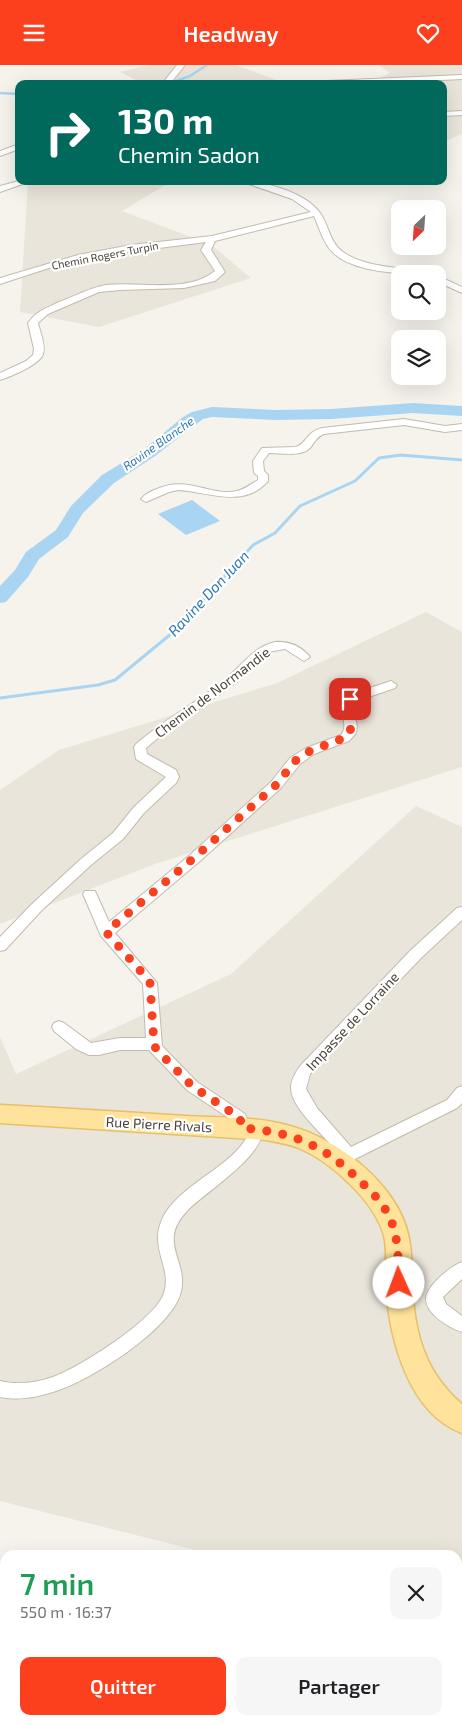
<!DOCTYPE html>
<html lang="fr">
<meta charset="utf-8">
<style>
body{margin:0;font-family:"Exo 2",sans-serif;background:#f6f6f6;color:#202124;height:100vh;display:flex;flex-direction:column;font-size:19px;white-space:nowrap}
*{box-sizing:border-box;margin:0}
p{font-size:16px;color:#757577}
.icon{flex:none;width:28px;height:28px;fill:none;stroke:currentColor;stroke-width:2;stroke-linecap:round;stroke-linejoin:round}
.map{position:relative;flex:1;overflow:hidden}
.drawer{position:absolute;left:0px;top:1485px;width:462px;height:175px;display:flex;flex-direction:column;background:#fff;border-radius:15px 15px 0 0;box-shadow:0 5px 20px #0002}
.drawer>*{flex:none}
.banner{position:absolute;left:15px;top:15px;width:432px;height:105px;border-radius:10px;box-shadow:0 5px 20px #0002;background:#00695c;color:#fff;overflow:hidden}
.needle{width:32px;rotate:205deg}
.tools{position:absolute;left:391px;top:135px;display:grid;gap:10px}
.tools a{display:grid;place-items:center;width:55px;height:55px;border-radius:10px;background:#fff;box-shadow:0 5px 20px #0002;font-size:25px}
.pin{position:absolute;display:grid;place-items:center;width:42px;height:42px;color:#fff;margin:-21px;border-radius:10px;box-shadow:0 2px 8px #0006}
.me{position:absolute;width:55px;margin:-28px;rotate:358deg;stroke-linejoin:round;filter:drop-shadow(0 0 4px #0008)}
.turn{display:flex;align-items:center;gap:18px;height:105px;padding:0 20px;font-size:22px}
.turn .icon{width:65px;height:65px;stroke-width:2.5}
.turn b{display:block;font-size:35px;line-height:42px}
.round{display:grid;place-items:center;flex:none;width:52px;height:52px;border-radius:10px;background:#f6f6f6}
.headline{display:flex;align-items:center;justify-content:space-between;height:85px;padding:0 20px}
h1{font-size:30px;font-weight:600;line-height:38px;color:#1e9e55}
.button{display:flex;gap:10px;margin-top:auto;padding:10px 20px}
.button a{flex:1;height:58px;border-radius:10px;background:#fc3f1d;color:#fff;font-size:20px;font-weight:600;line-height:58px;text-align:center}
.button a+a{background:#f6f6f6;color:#202124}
header{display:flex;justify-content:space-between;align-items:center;height:65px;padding:0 20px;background:#fc3f1d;color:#fff;font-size:22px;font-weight:600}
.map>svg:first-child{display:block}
.residential{fill:#eae5da}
.water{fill:#a9d4f2}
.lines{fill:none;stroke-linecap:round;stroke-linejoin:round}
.stream-far1{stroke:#a9d4f2;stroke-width:2.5}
.stream{stroke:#a9d4f2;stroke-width:3}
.river{fill:#a9d4f2;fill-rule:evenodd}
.street-casing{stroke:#c2bbae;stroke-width:2}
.primary-casing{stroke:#e6c16a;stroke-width:3}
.street{fill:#fff;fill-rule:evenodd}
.primary{fill:#ffe39c;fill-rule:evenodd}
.route{stroke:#fc3f1d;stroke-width:9;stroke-dasharray:0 16.2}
.labels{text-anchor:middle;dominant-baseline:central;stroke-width:4.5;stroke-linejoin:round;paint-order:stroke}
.far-street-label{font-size:11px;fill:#4b4439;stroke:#fff}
.far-water-label{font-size:12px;font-style:italic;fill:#2e7ab2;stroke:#fff}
.street-label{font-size:14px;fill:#4b4439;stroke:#fff}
.water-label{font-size:15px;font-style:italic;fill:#2e7ab2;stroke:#fff}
</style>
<header><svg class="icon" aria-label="menu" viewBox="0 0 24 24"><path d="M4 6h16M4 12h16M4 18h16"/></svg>Headway<svg class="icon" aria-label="heart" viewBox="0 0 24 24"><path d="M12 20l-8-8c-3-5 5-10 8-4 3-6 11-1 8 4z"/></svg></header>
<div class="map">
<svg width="462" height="1660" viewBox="0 0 462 1660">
<rect width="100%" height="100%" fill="#f6f3ec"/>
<g class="residential">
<path d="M 148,0 L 235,0 L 288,19 L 144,19 L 120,7 Z"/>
<path d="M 379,0 L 462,0 L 462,69 L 444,77 L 444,19 L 368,19 L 390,8 Z"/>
<path d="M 28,116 L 172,116 L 122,146 L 210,179 L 251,213 L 99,262 L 20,247 Z"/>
<path d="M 426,547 L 462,567 L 462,702 L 155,799 L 0,859 L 0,725 L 59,685 L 277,618 Z"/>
<path d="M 416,741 L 462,762 L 462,1552 L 458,1551 L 458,1490 L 215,1490 L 0,1436 L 0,972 L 16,1009 L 231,909 Z"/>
</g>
<path class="water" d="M 192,435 L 220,456 L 186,470 L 158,449 Z"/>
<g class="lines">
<g class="stream-far1">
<path d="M 168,19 L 190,11 L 207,0"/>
<path d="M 0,28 L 19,29"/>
</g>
<path class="stream" d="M 0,633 L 98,620 L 115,615 L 177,564 L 253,480 L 275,468 L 300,441 L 355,416 L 379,393 L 401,390 L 462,395"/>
<path class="river" d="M 413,338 L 462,341 L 462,351 L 413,348 L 331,354 L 275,355 L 212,352 L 203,354 L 155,391 L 114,418 L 83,448 L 68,472 L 39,494 L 28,512 L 6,537 L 0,538 L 0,521 L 15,505 L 26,487 L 56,465 L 71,441 L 102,410 L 143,385 L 183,352 L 192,347 L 212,342 L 275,345 L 331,344 Z"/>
<defs>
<g id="street">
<path d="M 177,0 L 185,0 L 170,19 L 162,19 Z"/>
<path d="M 462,10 L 462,14 L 362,19 L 300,19 L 304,17 Z"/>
<path d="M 462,46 L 462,50 L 444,51 L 444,47 Z"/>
<path d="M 19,79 L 19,84 L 0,91 L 0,86 Z"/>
<path d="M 19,116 L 31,116 L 0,127 L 0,121 Z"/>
<path d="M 240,116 C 265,116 309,128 322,151 C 329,163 331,179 343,187 C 364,202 396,202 421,206 L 425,209 C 399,209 346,207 329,183 C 322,174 319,162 314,151 L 215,176 L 211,185 L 225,207 L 215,216 L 184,223 L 120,225 L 99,227 L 48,249 L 38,258 C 40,267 46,280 43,289 C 41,299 10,312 0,315 L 0,308 L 26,296 L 33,290 L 34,284 L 28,258 C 36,246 47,243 59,237 C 75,231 90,223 106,220 C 141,216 186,229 215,206 L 201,185 L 206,177 L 104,190 L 55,201 L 0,219 L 0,213 L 78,190 L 131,180 L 212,171 L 311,147 L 292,134 Z"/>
<path d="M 438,211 L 462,222 L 462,228 L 438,217 Z"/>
<path d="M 404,354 L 445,361 L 462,359 L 462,365 L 445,367 L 404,360 L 324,369 C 316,372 315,377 310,383 C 301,392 281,388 269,388 L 263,396 L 264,406 L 268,410 L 268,416 C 244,444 209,427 178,425 L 169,427 L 146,437 L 141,434 C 145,429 151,426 157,424 C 188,410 211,432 237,426 C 245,424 251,419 258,415 L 258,411 L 254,408 L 253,396 L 262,383 L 296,382 C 308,377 306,367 322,363 Z"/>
<path d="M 275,577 C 289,576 301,581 310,592 L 304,596 L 285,584 L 268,587 L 237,617 L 164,668 L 146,683 L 147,689 L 176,705 L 179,712 L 176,718 L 144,748 L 123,774 L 91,800 L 42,845 L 5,885 L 0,886 L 0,872 L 32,839 L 81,794 L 113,768 L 134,742 L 166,712 L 136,694 L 134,682 L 136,679 C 165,654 200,636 229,611 C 245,597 254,582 275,577 Z"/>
<path d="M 391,616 L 397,620 L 395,623 L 354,637 L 352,640 L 357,661 L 356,668 L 349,676 L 314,689 L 300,699 L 281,723 L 200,796 L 115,868 L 157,918 L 162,981 L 197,1017 L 245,1049 L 249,1060 L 255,1058 L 260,1060 C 274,1085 204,1128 188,1145 C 155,1178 191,1197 180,1230 C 168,1266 91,1315 56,1326 C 38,1332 19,1336 0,1332 L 0,1316 C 17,1320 36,1318 53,1312 C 79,1303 156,1254 164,1228 C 173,1199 145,1181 166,1147 C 185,1118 231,1101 247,1072 L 247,1067 L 242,1069 L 237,1067 L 233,1056 L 187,1025 L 149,985 L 120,985 L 99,990 L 89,990 L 76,984 L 54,966 L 52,962 L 54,958 L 59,956 L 64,958 L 91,978 L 120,973 L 146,973 L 143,919 L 101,871 L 83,829 L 85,826 L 95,826 L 109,857 L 190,790 L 271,717 L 290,693 L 306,683 L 341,670 C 348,662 342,650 340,640 L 346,631 Z"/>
<path d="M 462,842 L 462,855 L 421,893 L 310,1009 L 306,1024 L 317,1043 L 351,1082 L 447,1035 L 457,1023 L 462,1021 L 462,1038 L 457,1043 L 355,1094 L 351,1106 L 345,1107 L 339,1106 L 337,1101 L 340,1091 C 328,1073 290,1044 291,1022 C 291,1015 296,1007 300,1001 L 411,885 L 457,843 Z"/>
<path d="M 462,1197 L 462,1214 L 443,1232 L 446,1239 L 462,1251 L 462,1267 C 450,1263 425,1249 426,1233 C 427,1224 436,1216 442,1210 C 448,1205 454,1200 462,1197 Z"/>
<path d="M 458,1544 L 462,1545 L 462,1565 L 458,1564 Z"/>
<path d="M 462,1627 L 462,1650 L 458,1652 L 458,1629 Z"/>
<path d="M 205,1655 L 228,1655 L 226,1660 L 203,1660 Z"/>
<path d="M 433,1655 L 456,1655 L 454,1660 L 431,1660 Z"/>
</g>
<path id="primary" d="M 0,1040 C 62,1043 123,1047 185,1051 C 220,1053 256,1051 290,1061 C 341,1075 404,1124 410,1180 C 412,1192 411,1205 412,1218 C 414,1266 424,1307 462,1339 L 462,1368 C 408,1348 389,1272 386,1221 C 385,1204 388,1187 384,1171 C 375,1136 331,1097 299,1083 C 289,1079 277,1077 266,1075 L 0,1058 Z"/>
</defs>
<use href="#street" class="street-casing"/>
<use href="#primary" class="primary-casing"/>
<use href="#street" class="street"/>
<use href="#primary" class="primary"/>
</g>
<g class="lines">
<path class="route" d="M 350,634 L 346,640 L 351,660 L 350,668 L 344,673 L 310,686 L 295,696 L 276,720 L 195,792 L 106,867 L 145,911 L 150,918 L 154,979 L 156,984 L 192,1021 L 240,1053 L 242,1063 C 293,1067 324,1080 360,1116 C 373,1128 386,1141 392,1158 C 399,1177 398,1198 399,1218"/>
</g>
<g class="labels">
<g class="far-street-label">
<text transform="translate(105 190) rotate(-11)">Chemin Rogers Turpin</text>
</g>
<g class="far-water-label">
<text transform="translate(158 378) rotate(-35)">Ravine Blanche</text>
</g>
<g class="street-label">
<text transform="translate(212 627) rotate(-37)">Chemin de Normandie</text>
<text transform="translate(352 956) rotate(-47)">Impasse de Lorraine</text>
<text transform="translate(159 1059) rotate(3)">Rue Pierre Rivals</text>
</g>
<g class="water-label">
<text transform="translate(208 528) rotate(-47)">Ravine Don Juan</text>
</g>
</g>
</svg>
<div class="tools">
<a><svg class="needle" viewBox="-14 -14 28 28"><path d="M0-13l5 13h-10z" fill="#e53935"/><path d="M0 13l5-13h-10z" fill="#757577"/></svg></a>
<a><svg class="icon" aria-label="search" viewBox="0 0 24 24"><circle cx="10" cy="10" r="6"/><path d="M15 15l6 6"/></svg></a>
<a><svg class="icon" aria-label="layers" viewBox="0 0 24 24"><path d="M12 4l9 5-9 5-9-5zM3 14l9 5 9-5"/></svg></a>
</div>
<div class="pin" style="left:350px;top:634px;background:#d93025"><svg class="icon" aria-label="arrive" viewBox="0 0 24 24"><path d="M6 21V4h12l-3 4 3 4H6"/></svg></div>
<svg class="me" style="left:399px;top:1218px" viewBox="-20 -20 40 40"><circle r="19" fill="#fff"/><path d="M0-13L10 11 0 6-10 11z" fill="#fc3f1d"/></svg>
<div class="banner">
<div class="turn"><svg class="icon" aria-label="right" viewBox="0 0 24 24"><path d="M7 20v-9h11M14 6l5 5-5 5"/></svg><div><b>130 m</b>Chemin Sadon</div></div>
</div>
<section class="drawer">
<div class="headline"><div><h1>7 min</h1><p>550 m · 16:37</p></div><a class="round"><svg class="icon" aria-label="close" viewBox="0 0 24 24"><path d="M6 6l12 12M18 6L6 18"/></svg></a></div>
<div class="button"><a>Quitter</a><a>Partager</a></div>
</section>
</div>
